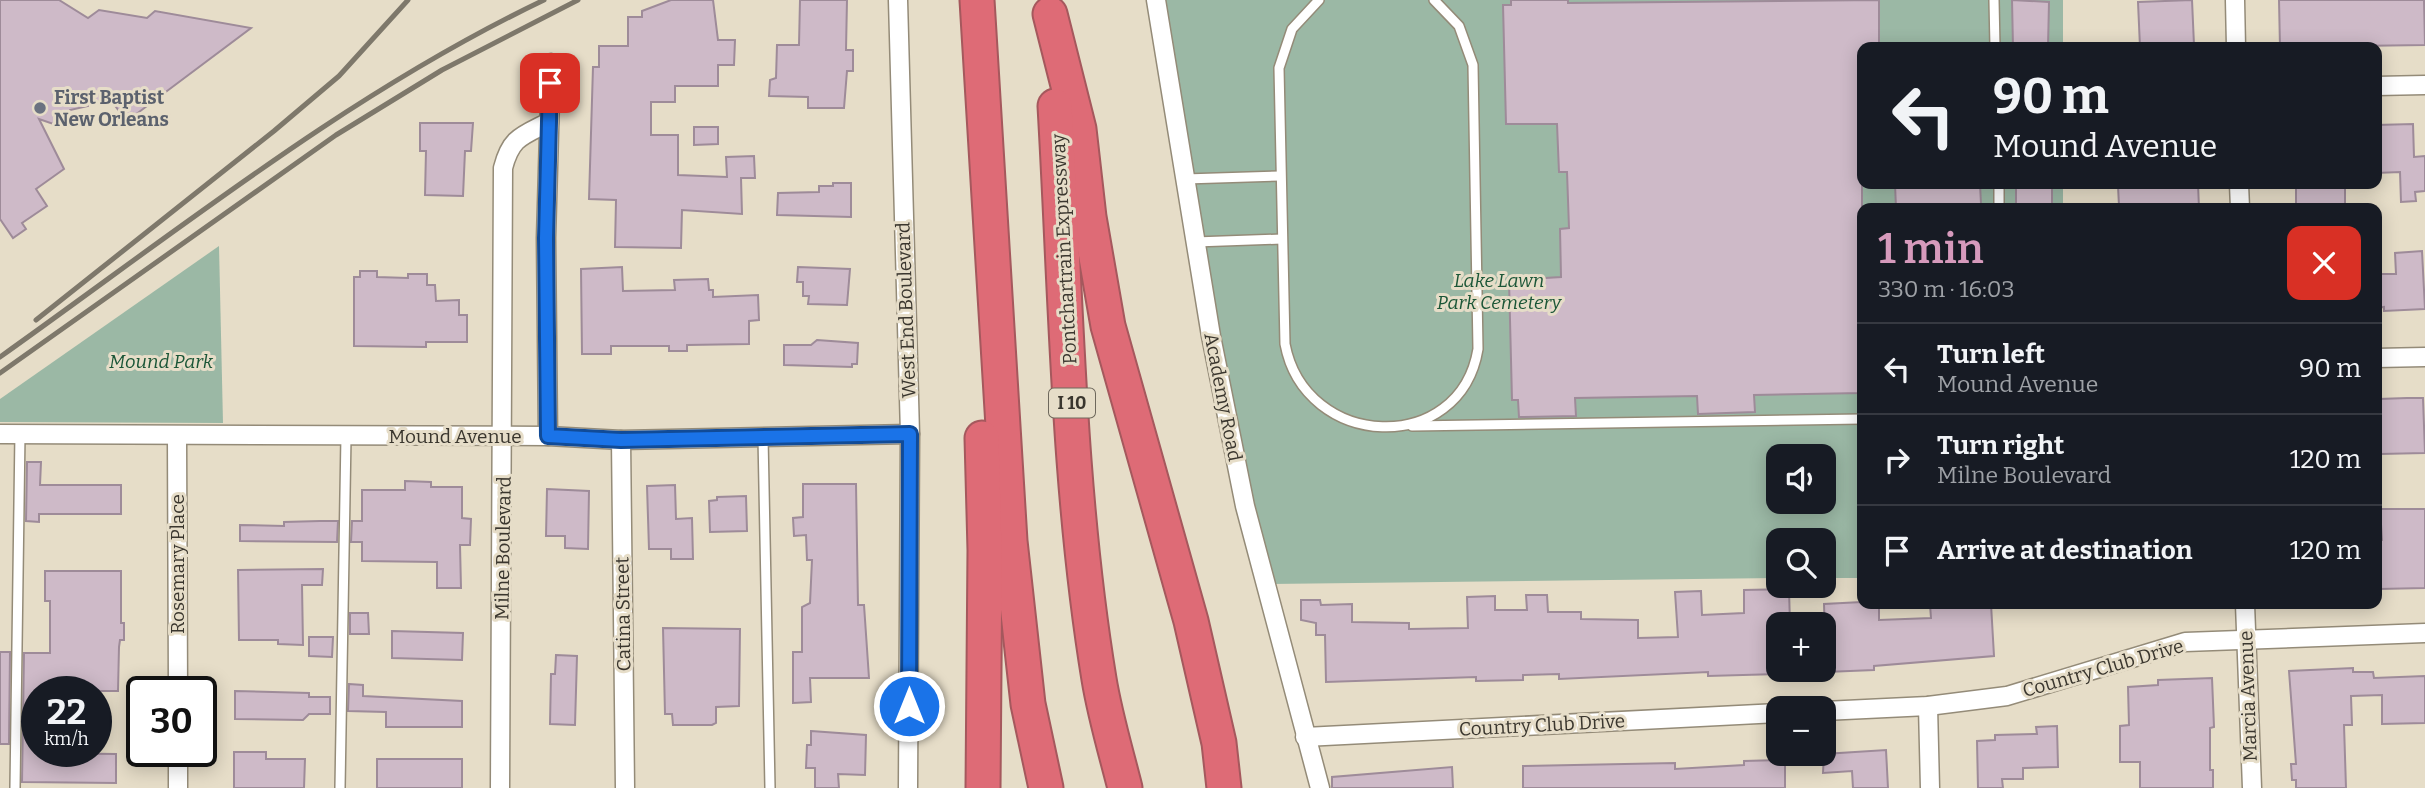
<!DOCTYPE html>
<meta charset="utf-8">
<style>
body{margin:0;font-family:Bitter,serif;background:#20242c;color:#f1f3f6;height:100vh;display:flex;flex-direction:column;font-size:26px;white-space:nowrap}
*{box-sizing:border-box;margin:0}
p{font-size:23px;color:#9ea1a6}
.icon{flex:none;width:38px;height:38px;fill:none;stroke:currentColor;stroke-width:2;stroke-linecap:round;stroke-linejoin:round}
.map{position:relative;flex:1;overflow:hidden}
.drawer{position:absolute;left:1857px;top:203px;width:525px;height:406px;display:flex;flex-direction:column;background:#171b24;border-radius:14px;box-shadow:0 4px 18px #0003}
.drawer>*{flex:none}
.top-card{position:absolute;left:1857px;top:42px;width:525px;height:147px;border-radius:14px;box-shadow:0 4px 18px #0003;background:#171b24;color:#f1f3f6;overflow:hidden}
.fabs{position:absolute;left:1766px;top:444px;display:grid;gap:14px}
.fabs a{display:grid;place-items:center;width:70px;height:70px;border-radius:14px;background:#171b24;box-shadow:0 4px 18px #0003;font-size:35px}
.speed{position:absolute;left:21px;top:676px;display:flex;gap:14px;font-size:35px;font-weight:700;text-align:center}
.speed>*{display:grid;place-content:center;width:91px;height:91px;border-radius:50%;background:#171b24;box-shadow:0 4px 18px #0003;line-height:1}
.speed small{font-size:18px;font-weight:400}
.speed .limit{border:4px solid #111;border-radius:10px;background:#fff;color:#111}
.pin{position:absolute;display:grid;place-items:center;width:60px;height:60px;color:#fff;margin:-30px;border-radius:14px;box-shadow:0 4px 10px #0006}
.me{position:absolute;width:77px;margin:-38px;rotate:0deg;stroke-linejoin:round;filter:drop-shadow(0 0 5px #0008)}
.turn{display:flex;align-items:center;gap:24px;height:147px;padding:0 21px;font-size:32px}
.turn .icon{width:91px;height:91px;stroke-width:2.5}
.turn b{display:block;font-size:49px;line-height:60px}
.round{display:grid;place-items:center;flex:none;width:74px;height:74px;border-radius:14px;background:#20242c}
.head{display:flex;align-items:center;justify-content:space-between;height:119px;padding:0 21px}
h1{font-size:42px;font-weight:600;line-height:52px;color:#d69abc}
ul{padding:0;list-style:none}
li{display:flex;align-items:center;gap:21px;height:91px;padding:0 21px;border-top:2px solid #363941}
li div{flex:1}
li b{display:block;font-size:26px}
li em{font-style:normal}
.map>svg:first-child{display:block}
.green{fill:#9bb8a5;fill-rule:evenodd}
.building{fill:#cebac8;stroke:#9e8b99;stroke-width:2}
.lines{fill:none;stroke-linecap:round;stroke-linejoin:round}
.service-casing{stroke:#948b78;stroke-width:12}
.minor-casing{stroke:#948b78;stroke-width:21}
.motorway-casing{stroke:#a5585d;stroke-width:37}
.service{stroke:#fff;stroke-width:9}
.minor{stroke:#fff;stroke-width:18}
.motorway{stroke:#de6b76;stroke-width:33}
.rail{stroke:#7e786b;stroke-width:5}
.route-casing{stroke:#114b97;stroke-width:18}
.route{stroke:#1a73e8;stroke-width:12}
.worship-dot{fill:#6b7280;stroke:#e6ddc8;stroke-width:2.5}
.labels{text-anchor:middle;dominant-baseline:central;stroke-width:6;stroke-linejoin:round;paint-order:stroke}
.shield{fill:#e6ddc8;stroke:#6e685c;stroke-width:2}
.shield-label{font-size:18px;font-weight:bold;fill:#3a362e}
.worship-label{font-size:19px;font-weight:bold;fill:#5b616d;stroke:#e6ddc8;text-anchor:start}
.street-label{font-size:19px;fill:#3a362e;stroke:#e6ddc8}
.park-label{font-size:19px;font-style:italic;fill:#1b5637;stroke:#e6ddc8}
</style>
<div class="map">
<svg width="2425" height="788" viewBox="0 0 2425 788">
<rect width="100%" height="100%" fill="#e6ddc8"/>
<g class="green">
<path d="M 1156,0 L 2063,0 L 2063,47 L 1862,47 L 1862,184 L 2063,184 L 2063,208 L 1862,208 L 1862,578 L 1824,578 L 1824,541 L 1778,541 L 1778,578 L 1264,584 ZM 1778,457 L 1824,457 L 1824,502 L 1778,502 Z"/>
<path d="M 219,246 L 223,423 L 0,422 L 0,399 Z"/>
</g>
<g class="building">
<path d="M 0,0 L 59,0 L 88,18 L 99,10 L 147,18 L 155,11 L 251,28 L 135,115 L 133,113 L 125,119 L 113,103 L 88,101 L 88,106 L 70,110 L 65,128 L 39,119 L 64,169 L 36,189 L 47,206 L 22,223 L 26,229 L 13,238 L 0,219 Z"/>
<path d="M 671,0 L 713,0 L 718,40 L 735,40 L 734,65 L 718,65 L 718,86 L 675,86 L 675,102 L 651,102 L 651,135 L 678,135 L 678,175 L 727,177 L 726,157 L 754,156 L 755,178 L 741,178 L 742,214 L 682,210 L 681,248 L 615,247 L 616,200 L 589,199 L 593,67 L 599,67 L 599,46 L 628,46 L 628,17 L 642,17 L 642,11 Z"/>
<path d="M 800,0 L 847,0 L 846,50 L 853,50 L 853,71 L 847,71 L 844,108 L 808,108 L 808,97 L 769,96 L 770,80 L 776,78 L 777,45 L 799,45 Z"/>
<path d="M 1511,0 L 1568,0 L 1568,3 L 1879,0 L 1879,47 L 1862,47 L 1862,393 L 1754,395 L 1755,412 L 1698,414 L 1697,396 L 1575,398 L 1576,416 L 1519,417 L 1518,400 L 1512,400 L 1509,280 L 1561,277 L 1560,229 L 1569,228 L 1567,172 L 1559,172 L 1557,124 L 1506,124 L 1503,5 L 1511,5 Z"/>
<path d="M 2012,0 L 2049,2 L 2048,47 L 2013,47 Z"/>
<path d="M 2192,0 L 2194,45 L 2140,47 L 2138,2 Z"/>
<path d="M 2279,0 L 2424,0 L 2425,45 L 2280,47 Z"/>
<path d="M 420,123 L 473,123 L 471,151 L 465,151 L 463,196 L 425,195 L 426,151 L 420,151 Z"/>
<path d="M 2413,124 L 2414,157 L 2425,156 L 2425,191 L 2415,192 L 2416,201 L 2401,202 L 2400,172 L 2376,173 L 2376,125 Z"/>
<path d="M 694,127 L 718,127 L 718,144 L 694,145 Z"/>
<path d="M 833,183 L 851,183 L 851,217 L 777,215 L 778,193 L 819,192 L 819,186 L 833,186 Z"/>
<path d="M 1895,184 L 1980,184 L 1981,204 L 1973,205 L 1973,208 L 1896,208 Z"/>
<rect x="2016" y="184" width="36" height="24"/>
<path d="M 2198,184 L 2199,208 L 2164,208 L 2164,205 L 2119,206 L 2118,186 Z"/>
<path d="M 2345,184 L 2345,208 L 2296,208 L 2296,185 Z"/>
<path d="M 2422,251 L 2425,309 L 2384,311 L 2384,307 L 2376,308 L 2376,278 L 2381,278 L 2381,274 L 2396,274 L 2395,253 Z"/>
<path d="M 622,267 L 623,291 L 675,290 L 674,280 L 708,279 L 709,290 L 713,290 L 713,297 L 758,295 L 759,320 L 749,321 L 749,344 L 687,345 L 687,351 L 669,351 L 669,346 L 611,346 L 611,354 L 582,354 L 581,269 Z"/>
<path d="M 798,267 L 850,269 L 847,305 L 808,304 L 809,296 L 803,296 L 803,282 L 797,282 Z"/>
<path d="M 360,271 L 377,271 L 377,277 L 408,278 L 408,274 L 427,274 L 427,285 L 435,285 L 436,301 L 459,300 L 459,315 L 467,315 L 467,342 L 426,342 L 426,347 L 354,346 L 354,277 L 360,277 Z"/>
<path d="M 817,340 L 858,343 L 857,364 L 852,364 L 852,367 L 784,365 L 784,345 L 811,345 Z"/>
<path d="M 2407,398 L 2423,398 L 2425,453 L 2380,454 L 2379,399 Z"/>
<path d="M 27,462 L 41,462 L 40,485 L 121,485 L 121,514 L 39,514 L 39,522 L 26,521 Z"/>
<path d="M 405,481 L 431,482 L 431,487 L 462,487 L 462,518 L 471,519 L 470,545 L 460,545 L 461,588 L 437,588 L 437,562 L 362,561 L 362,542 L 351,542 L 352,521 L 362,521 L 362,490 L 405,490 Z"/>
<path d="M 803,484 L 856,484 L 858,605 L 864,605 L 869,678 L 810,678 L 811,702 L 793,703 L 793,652 L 802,652 L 802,607 L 810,603 L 812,560 L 807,560 L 806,535 L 794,536 L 793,518 L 803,517 Z"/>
<path d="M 675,485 L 676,519 L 692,518 L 693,559 L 671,559 L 671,549 L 649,549 L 647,486 Z"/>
<path d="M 547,489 L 589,491 L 588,549 L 565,548 L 565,536 L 546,536 Z"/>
<path d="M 746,496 L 747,531 L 710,532 L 709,501 L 717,500 L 717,497 Z"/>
<path d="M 2380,509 L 2425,509 L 2425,588 L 2379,589 L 2377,541 L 2382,540 Z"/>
<path d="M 320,521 L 338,521 L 337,542 L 240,541 L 240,525 L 284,526 L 284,522 Z"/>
<path d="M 323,569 L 322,585 L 302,585 L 303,645 L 278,644 L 278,640 L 239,640 L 238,570 Z"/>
<path d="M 45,571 L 121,571 L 121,623 L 124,623 L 124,640 L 120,640 L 119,647 L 118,691 L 37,691 L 37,753 L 116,754 L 116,783 L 22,782 L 24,653 L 50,653 L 50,601 L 45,601 Z"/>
<path d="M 1789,589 L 1790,625 L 1778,625 L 1778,674 L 1708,676 L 1708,672 L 1559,679 L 1559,674 L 1523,675 L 1523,680 L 1476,681 L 1476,677 L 1326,682 L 1325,635 L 1316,635 L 1316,623 L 1301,620 L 1301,600 L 1320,600 L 1321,605 L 1352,604 L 1352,622 L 1409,623 L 1409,629 L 1468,628 L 1467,597 L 1495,596 L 1495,610 L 1527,610 L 1526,595 L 1547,595 L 1548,612 L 1581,612 L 1581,619 L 1638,620 L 1638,638 L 1678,637 L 1675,592 L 1701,591 L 1702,615 L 1744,613 L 1744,590 Z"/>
<path d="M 1862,602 L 1879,604 L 1879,620 L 1931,618 L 1930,605 L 1991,604 L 1994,656 L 1874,666 L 1874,670 L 1826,672 L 1824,604 Z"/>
<path d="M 350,613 L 368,613 L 369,634 L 350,634 Z"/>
<path d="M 663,628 L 740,629 L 739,706 L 716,707 L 716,723 L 712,725 L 673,725 L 672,714 L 665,714 Z"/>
<path d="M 392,631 L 463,633 L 462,660 L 392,658 Z"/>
<path d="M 309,637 L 333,637 L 332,657 L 309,656 Z"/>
<path d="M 0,652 L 10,652 L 9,744 L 0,744 Z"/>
<path d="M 556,655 L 577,656 L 575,725 L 550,724 L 551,674 L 555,674 Z"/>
<path d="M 2353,668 L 2353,672 L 2373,672 L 2374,678 L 2425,676 L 2425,723 L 2382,724 L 2382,695 L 2351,696 L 2352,725 L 2344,725 L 2346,788 L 2296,788 L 2296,780 L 2292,780 L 2291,764 L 2296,764 L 2289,671 Z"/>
<path d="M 2212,678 L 2214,727 L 2210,728 L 2210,770 L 2213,770 L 2213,788 L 2140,788 L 2140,762 L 2120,762 L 2120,726 L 2129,725 L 2128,687 L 2158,685 L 2158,680 Z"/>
<path d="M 349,684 L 363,685 L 363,696 L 462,701 L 462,727 L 386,727 L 386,712 L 348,711 Z"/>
<path d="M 235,691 L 309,693 L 309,697 L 330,697 L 330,714 L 309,714 L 303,720 L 235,719 Z"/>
<path d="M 2057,726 L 2058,767 L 2023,768 L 2023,779 L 2002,779 L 2003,788 L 1978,788 L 1977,741 L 1995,740 L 1995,735 L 2037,734 L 2036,727 Z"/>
<path d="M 811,731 L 866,735 L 865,775 L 838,774 L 839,788 L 815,788 L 815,768 L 806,768 L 807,745 L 811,745 Z"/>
<path d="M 1886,750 L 1888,788 L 1853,788 L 1852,771 L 1823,773 L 1824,754 Z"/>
<path d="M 234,752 L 266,752 L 266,759 L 305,759 L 304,788 L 234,788 Z"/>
<rect x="377" y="759" width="85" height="29"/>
<path d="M 1785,760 L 1785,788 L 1523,788 L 1523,766 L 1675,763 L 1675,769 L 1744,765 L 1744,761 Z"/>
<path d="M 1452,767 L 1453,788 L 1332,788 L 1332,777 Z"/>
</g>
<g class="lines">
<defs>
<g id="service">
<path d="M 1319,0 L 1292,29 L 1279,68 L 1285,344 C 1305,450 1460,457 1478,349 L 1473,65 L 1459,26 L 1434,0"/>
<path d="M 1994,0 L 1995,47"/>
<path d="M 1185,179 L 1280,176"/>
<path d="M 1999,184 L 1999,208"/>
<path d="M 1195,242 L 1282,239"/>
<path d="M 1412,426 L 1862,419"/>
<path d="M 763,437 L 770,788"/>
<path d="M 15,788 L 20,433"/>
<path d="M 340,788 L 346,436"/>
</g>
<g id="minor">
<path d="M 898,0 L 910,434 L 908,788"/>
<path d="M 1156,0 L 1211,336 L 1245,506 L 1320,788"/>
<path d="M 2235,0 L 2236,47"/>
<path d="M 2376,86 L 2425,85"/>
<path d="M 2239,184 L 2240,208"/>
<path d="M 2376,358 L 2425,357"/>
<path d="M 0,434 L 548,436 L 621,440 L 910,434"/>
<path d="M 177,436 L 178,691"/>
<path d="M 548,436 L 546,238 L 551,63"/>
<path d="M 621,440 L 625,788"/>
<path d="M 2245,604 L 2252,788"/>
<path d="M 1928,706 L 1930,788"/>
<path d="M 1824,711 L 1928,706 L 2007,696 L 2185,642 L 2425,633"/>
<path d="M 1305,737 L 1778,713"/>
<path d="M 178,751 L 178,788"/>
<path d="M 500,788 L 503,168 C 511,137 522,136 549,122"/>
</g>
<g id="motorway">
<path d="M 977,0 L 1010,541 L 1028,704 L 1046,788"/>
<path d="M 1050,14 L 1079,129 L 1089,217 L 1108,326 L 1191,621 L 1219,743 L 1224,788"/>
<path d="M 1055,106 C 1066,296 1068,490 1099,679 C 1105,716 1116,752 1125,788"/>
<path d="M 982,438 L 985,550 L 983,788"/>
</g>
</defs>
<use href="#service" class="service-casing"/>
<use href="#minor" class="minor-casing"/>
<use href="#motorway" class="motorway-casing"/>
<use href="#service" class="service"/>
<use href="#minor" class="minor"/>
<use href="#motorway" class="motorway"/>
<g class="rail">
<path d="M 36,320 L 274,131 L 339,76 L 408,0"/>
<path d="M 0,357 C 176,232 349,93 544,0"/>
<path d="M 0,373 L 336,135 L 442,70 L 578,0"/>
</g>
</g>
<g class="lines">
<defs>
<path id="route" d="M 550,83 L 546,238 L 548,436 L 621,440 L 910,434 L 909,706"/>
</defs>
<use href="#route" class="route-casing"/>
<use href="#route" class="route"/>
</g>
<circle class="worship-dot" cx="40" cy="108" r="7"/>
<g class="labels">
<rect class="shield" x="1049" y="388.5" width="46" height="29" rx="5"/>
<g class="shield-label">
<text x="1072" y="403">I 10</text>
</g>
<g class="worship-label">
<text x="54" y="97">First Baptist<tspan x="54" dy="22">New Orleans</tspan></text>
</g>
<g class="street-label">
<text transform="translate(1064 249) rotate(-93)">Pontchartrain Expressway</text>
<text transform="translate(906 310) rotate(-92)">West End Boulevard</text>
<text transform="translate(1223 397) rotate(79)">Academy Road</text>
<text x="455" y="436">Mound Avenue</text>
<text transform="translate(503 548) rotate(-89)">Milne Boulevard</text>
<text transform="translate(177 564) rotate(-90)">Rosemary Place</text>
<text transform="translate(623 614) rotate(-91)">Catina Street</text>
<text transform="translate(2103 668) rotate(-16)">Country Club Drive</text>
<text transform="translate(2248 696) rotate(-92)">Marcia Avenue</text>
<text transform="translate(1542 725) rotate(-3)">Country Club Drive</text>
</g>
<g class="park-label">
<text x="1499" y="280">Lake Lawn<tspan x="1499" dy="22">Park Cemetery</tspan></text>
<text x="161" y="361">Mound Park</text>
</g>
</g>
</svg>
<div class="fabs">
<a><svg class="icon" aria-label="sound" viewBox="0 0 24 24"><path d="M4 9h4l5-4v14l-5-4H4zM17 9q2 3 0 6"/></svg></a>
<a><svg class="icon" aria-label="search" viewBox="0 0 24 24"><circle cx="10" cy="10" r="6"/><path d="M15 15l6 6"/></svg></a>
<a>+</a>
<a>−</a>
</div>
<div class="speed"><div>22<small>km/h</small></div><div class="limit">30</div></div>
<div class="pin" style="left:550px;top:83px;background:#d93025"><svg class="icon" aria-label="arrive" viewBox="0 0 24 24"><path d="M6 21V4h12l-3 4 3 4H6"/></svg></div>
<svg class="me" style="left:909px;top:706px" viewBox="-20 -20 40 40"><circle r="17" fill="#1a73e8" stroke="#fff" stroke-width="3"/><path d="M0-11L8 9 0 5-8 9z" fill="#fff"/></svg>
<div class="top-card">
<div class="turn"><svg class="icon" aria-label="left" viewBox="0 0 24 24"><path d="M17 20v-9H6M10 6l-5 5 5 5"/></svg><div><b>90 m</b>Mound Avenue</div></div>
</div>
<section class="drawer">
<div class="head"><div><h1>1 min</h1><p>330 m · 16:03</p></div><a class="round" style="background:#d93025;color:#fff"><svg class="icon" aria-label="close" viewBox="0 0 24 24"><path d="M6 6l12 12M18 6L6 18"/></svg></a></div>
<ul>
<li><svg class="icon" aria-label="left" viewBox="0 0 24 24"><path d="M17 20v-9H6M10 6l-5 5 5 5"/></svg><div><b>Turn left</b><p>Mound Avenue</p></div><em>90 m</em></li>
<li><svg class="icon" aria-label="right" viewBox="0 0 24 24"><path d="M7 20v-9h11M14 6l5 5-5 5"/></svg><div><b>Turn right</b><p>Milne Boulevard</p></div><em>120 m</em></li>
<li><svg class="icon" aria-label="arrive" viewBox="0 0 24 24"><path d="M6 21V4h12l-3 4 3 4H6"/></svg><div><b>Arrive at destination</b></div><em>120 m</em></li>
</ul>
</section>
</div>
